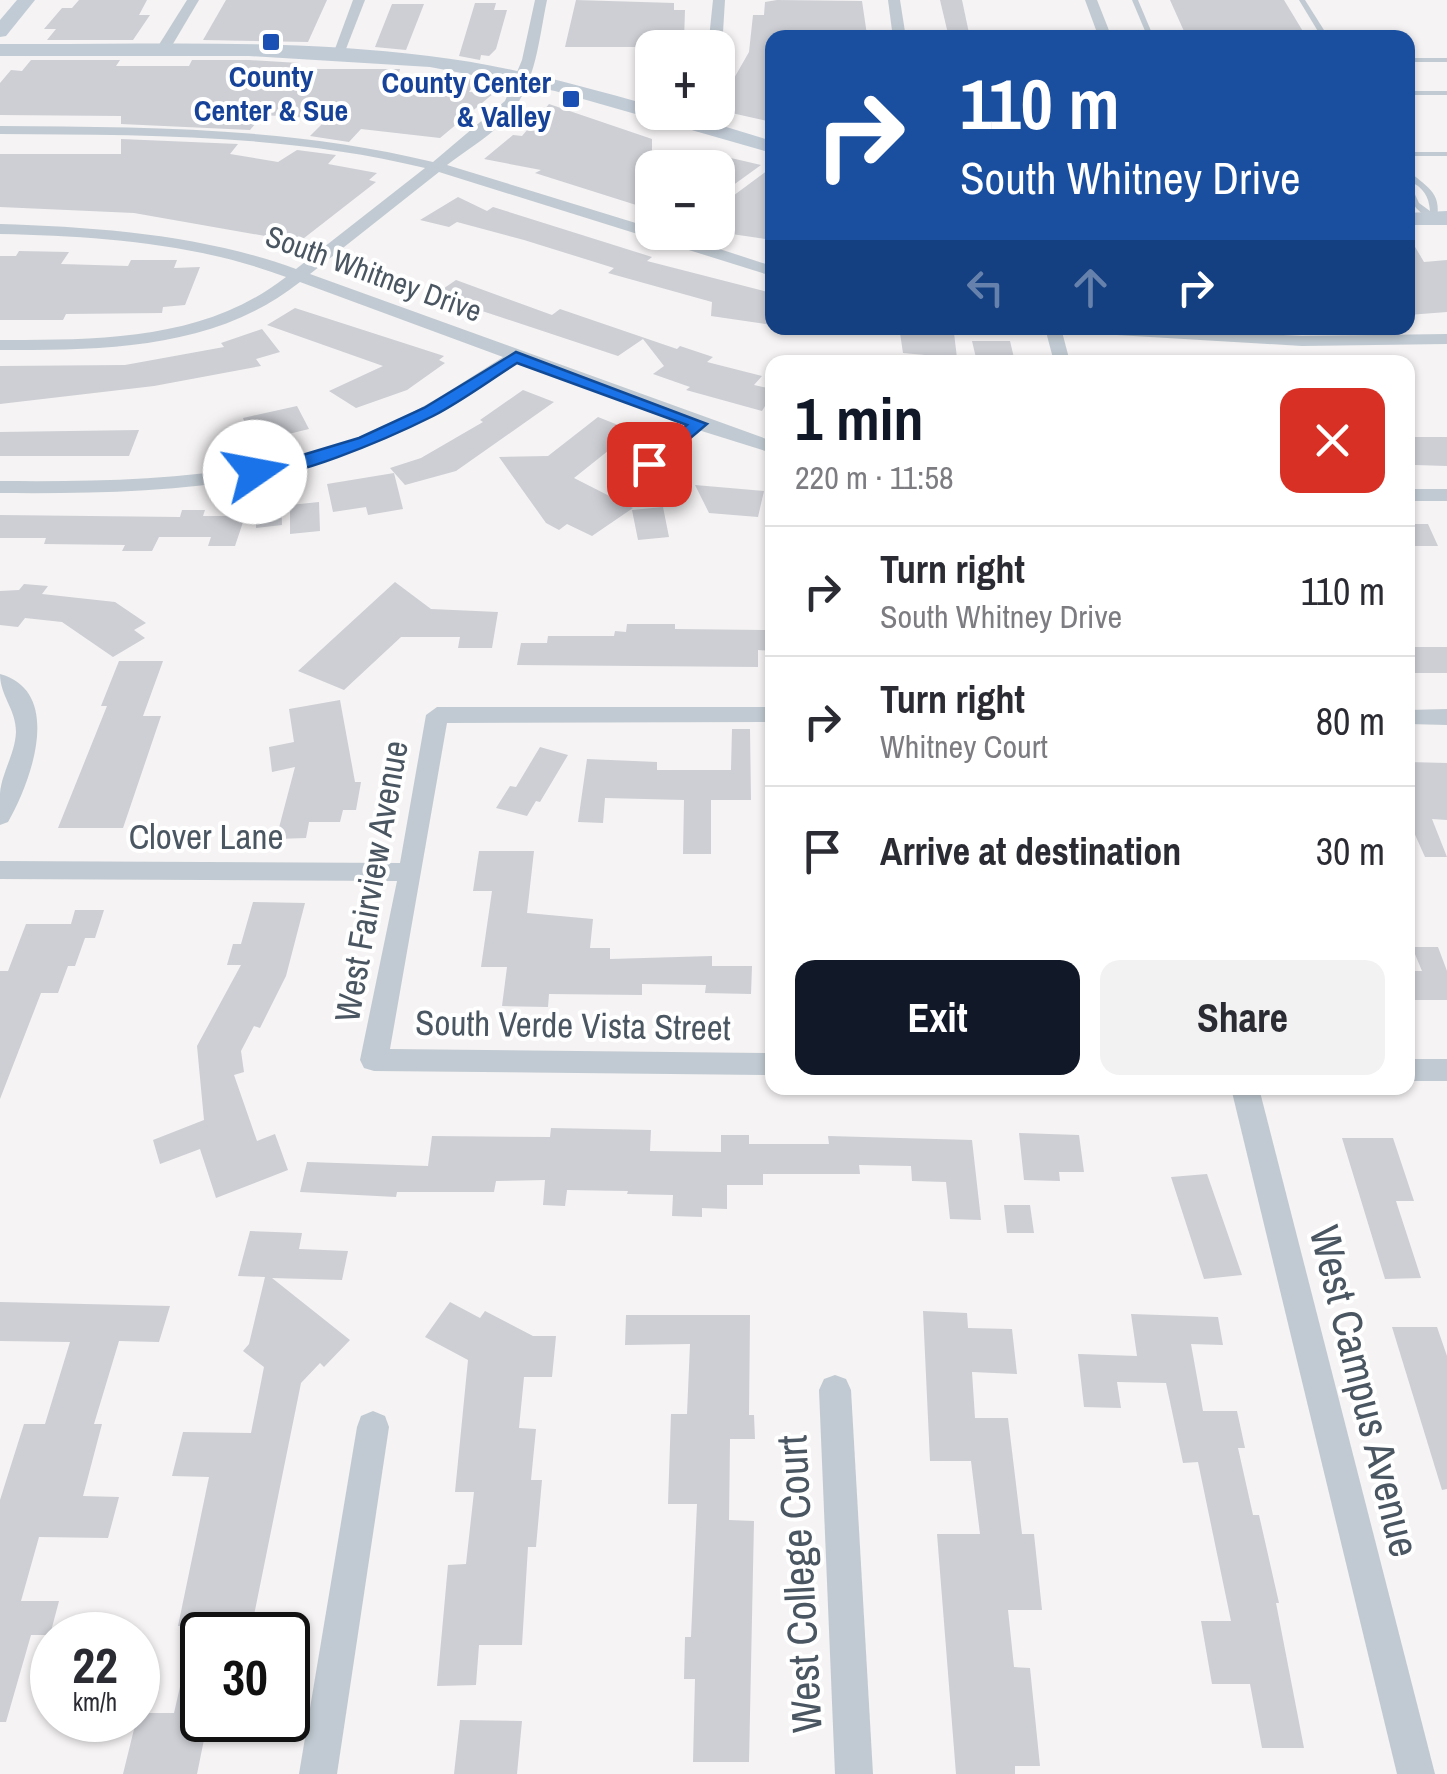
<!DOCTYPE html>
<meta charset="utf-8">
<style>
body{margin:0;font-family:"Archivo Narrow",sans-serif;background:#f2f2f3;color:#2b2b33;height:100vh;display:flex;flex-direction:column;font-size:38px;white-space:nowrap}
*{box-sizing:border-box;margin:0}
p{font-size:32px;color:#7c7c81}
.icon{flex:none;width:55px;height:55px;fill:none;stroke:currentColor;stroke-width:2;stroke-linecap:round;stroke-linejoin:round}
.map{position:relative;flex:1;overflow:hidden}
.panel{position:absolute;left:765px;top:355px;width:650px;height:740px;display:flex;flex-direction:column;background:#fff;border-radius:20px;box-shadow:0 2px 8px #0004}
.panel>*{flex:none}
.top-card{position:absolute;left:765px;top:30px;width:650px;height:305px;border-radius:20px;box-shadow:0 2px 8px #0004;background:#1a4fa0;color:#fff;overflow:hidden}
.buttons{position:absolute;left:635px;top:30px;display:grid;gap:20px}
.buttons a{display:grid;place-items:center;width:100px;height:100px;border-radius:20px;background:#fff;box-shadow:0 2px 8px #0004;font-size:50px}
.speed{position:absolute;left:30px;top:1612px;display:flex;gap:20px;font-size:50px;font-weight:700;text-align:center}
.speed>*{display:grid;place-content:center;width:130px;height:130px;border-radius:50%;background:#fff;box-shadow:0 2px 8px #0004;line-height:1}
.speed small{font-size:25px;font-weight:400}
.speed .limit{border:5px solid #111;border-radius:15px;background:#fff;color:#111}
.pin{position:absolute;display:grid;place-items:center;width:85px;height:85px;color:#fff;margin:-42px;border-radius:20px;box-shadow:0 5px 15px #0006}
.me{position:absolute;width:110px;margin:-55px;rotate:78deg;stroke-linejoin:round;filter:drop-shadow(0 0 8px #0008)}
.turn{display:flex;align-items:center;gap:35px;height:210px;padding:0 30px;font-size:45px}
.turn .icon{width:130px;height:130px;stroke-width:2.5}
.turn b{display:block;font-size:70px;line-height:85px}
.lanes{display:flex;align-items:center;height:95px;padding:0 30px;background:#0003;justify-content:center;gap:50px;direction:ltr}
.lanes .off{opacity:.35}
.round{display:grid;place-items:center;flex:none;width:105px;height:105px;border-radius:20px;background:#f2f2f3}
.summary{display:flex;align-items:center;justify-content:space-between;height:170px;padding:0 30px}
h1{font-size:60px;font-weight:700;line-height:75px;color:#111827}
.action{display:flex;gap:20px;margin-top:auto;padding:20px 30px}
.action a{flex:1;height:115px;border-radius:20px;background:#111827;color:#fff;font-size:40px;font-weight:700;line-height:115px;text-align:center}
.action a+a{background:#f2f2f3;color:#2b2b33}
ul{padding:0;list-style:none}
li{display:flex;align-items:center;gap:30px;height:130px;padding:0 30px;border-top:2px solid #e1e1e2}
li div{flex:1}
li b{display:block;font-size:38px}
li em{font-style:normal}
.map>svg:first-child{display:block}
.building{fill:#cdcfd5}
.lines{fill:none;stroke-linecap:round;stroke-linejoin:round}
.lane{fill:#c1cad2;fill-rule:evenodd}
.street{fill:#c1cad2;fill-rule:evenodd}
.secondary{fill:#c1cbd6;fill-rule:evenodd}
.route{fill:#1a73e8;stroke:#114b97;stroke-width:2.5}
.transit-dot{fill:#1a4fb4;stroke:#fff;stroke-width:4}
.labels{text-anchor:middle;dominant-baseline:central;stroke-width:8;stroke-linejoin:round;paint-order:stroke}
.far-transit-label{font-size:30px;font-weight:bold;fill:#164399;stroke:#fff}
.far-street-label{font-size:30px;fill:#4a5661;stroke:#fff}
.street-label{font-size:35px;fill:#4a5661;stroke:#fff}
.near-street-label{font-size:42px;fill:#4a5661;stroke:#fff}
</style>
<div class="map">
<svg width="1447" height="1774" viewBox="0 0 1447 1774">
<rect width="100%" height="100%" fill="#f5f3f3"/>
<g class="building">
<path d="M 79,0 L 147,0 L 139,15 L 150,15 L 133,40 L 47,40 L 56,29 L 44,29 L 62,8 L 72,8 Z"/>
<path d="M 226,0 L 327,0 L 308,42 L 203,40 Z"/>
<path d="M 576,0 L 674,3 L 674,10 L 685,10 L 684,40 L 672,39 L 671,47 L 565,47 Z"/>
<path d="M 777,0 L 862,1 L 867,35 L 831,38 L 830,34 L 783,34 L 783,38 L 772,38 L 772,122 L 718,110 L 718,85 L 729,87 L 749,52 L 753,15 L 764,15 L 765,2 Z"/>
<path d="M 940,0 L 962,0 L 970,38 L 949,38 Z"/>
<path d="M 1170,0 L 1284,0 L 1307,38 L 1187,38 Z"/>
<path d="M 475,3 L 496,3 L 494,10 L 507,10 L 496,49 L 489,56 L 481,55 L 480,60 L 459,56 Z"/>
<path d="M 392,4 L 424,4 L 406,50 L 375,47 Z"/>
<path d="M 31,60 L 120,60 L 116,66 L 189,66 L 192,60 L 249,60 L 299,63 L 296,69 L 400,69 L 398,76 L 453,75 L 476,80 L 469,92 L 494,93 L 440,138 L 361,129 L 349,142 L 310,136 L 327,119 L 263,115 L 250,130 L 121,124 L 121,116 L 0,115 L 0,83 L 11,70 L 22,71 Z"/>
<path d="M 549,104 L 652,139 L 652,210 L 535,173 L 541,170 L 484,159 L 513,135 L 522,136 Z"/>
<path d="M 121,139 L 238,144 L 230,154 L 278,162 L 297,150 L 336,155 L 328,164 L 377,173 L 369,180 L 376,182 L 299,242 L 134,213 L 0,207 L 0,154 L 121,154 Z"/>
<path d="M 718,155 L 761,165 L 732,186 L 718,182 Z"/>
<path d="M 772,167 L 772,240 L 718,232 L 718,207 Z"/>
<path d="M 458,197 L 487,211 L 493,207 L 652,257 L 647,261 L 772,293 L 772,325 L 711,316 L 712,302 L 608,273 L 614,268 L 524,240 L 457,222 L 449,227 L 420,220 Z"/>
<path d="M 1408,235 L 1424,262 L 1447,260 L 1447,312 L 1408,315 Z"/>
<path d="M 19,251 L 69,252 L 61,264 L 128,266 L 131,260 L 177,260 L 174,268 L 200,267 L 185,305 L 163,307 L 162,313 L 66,314 L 63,320 L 0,320 L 0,256 L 16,256 Z"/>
<path d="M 456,280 L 552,315 L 560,309 L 677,349 L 680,346 L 713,357 L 707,362 L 762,376 L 754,385 L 772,389 L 772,395 L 762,411 L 686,390 L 690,387 L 653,374 L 664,366 L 643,339 L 618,356 L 434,295 Z"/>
<path d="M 295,308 L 444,356 L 439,360 L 445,363 L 407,390 L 356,408 L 329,391 L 383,366 L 267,325 Z"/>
<path d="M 262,329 L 280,352 L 256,359 L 261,366 L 154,386 L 0,404 L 0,366 L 125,365 L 224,347 L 221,343 Z"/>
<path d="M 900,333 L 954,333 L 957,358 L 903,353 Z"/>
<path d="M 972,341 L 1010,341 L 1015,362 L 977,362 Z"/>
<path d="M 523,390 L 554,402 L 456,471 L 405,485 L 390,468 L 421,458 L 483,422 L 480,420 Z"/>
<path d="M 297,406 L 309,429 L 260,441 L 258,437 L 250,438 L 243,418 Z"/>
<path d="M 598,417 L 633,431 L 574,478 L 633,508 L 592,536 L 567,524 L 559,530 L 546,523 L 499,457 L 548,456 Z"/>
<path d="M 139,430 L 129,456 L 0,456 L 0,432 Z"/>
<path d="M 1408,437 L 1447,437 L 1447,466 L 1415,465 L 1408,460 Z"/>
<path d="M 394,473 L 403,509 L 368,515 L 366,507 L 333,512 L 327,484 Z"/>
<path d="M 695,485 L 764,491 L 758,517 L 709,513 Z"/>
<path d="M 281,496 L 282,525 L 256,528 L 256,499 Z"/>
<path d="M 319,502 L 320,531 L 290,534 L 290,505 Z"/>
<path d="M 663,507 L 669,537 L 638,540 L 632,510 Z"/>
<path d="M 182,510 L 205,510 L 203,516 L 245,516 L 235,546 L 208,546 L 211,537 L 159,537 L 152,551 L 122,551 L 125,545 L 44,544 L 46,538 L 0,538 L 0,515 L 180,517 Z"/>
<path d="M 1408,524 L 1428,524 L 1438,546 L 1408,546 Z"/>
<path d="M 395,582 L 431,609 L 498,612 L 492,648 L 458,648 L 460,637 L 401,637 L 344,690 L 298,671 Z"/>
<path d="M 24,584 L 48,586 L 42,594 L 115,602 L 146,623 L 134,630 L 145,638 L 113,657 L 62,622 L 25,618 L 18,627 L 0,625 L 0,591 L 19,590 Z"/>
<path d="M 627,624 L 675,624 L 675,629 L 772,630 L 772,651 L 758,650 L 758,667 L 517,665 L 521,643 L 547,643 L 548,636 L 614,636 L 615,631 L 626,632 Z"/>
<rect x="1408" y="647" width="39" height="26"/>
<path d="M 119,661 L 163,661 L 143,716 L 161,716 L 123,828 L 58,828 L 107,706 L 101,706 Z"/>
<path d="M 340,700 L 355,782 L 361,782 L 356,810 L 343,810 L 340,822 L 309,822 L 306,838 L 276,839 L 295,767 L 272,772 L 269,747 L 294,742 L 289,709 Z"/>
<path d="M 732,729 L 750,729 L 751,800 L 711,800 L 711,854 L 683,854 L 684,800 L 605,798 L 603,823 L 578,822 L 587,759 L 657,762 L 657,770 L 731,770 Z"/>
<path d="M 540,747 L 568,755 L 540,802 L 536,801 L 527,816 L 496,808 L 510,786 L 516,787 Z"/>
<path d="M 1408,762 L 1447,763 L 1447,820 L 1432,819 L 1447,857 L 1425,857 L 1408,819 Z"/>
<path d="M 479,851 L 534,851 L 527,913 L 593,919 L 590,948 L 610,948 L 610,959 L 712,956 L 712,966 L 752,966 L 751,994 L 705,993 L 706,985 L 642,984 L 642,995 L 549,994 L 548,1007 L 502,1006 L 507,967 L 481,967 L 492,891 L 473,891 Z"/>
<path d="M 253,902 L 305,903 L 286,976 L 260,1028 L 254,1026 L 241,1051 L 244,1072 L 234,1075 L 257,1141 L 275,1134 L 288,1170 L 216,1198 L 200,1149 L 160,1164 L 153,1140 L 204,1120 L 197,1046 L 241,965 L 227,965 L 233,944 L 241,944 Z"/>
<path d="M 75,910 L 104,910 L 95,938 L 85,938 L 75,966 L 68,966 L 58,993 L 41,993 L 0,1099 L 0,971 L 8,971 L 26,924 L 71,924 Z"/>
<path d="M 1412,947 L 1438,947 L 1447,971 L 1447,1000 L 1408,1000 L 1408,971 L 1422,971 Z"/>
<path d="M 551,1128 L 651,1130 L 650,1151 L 721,1152 L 721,1135 L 749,1135 L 749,1144 L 829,1144 L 828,1136 L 972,1140 L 981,1220 L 950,1219 L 946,1182 L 912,1181 L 911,1166 L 859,1165 L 860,1174 L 763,1174 L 763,1185 L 727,1185 L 727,1209 L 702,1208 L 702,1217 L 672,1216 L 673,1195 L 627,1194 L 628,1191 L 567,1190 L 565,1206 L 543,1205 L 545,1180 L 496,1181 L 494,1192 L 397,1192 L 396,1197 L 300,1192 L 307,1162 L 428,1166 L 432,1136 L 550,1137 Z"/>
<path d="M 1019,1133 L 1079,1135 L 1084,1172 L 1059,1172 L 1060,1181 L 1024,1180 Z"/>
<path d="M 1342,1138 L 1393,1138 L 1414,1201 L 1396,1201 L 1421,1278 L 1385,1279 Z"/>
<path d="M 1207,1174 L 1242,1275 L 1204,1279 L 1171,1177 Z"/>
<path d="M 1004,1205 L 1030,1205 L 1034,1233 L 1007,1233 Z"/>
<path d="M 250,1231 L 302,1233 L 299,1249 L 348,1251 L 342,1280 L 272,1278 L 350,1340 L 324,1367 L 320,1363 L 301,1383 L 250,1635 L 202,1635 L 202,1720 L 208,1720 L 197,1774 L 123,1774 L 138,1713 L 174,1713 L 194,1626 L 178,1626 L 209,1477 L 172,1476 L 183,1432 L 251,1433 L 264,1367 L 243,1351 L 249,1344 L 265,1277 L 238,1276 Z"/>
<path d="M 0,1302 L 170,1306 L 159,1342 L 119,1341 L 94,1424 L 102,1424 L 83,1496 L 119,1497 L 108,1538 L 39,1537 L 21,1601 L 59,1601 L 50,1635 L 31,1635 L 6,1722 L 0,1722 L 0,1500 L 24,1424 L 45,1424 L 70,1342 L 0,1341 Z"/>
<path d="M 450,1302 L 480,1318 L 485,1311 L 533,1336 L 556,1336 L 552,1377 L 524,1377 L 519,1428 L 536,1429 L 531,1480 L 542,1480 L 536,1547 L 528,1547 L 522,1645 L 479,1645 L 476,1685 L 437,1686 L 448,1565 L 466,1564 L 474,1492 L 455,1492 L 468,1360 L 425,1337 Z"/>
<path d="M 923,1311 L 967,1313 L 968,1328 L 1012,1329 L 1017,1374 L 972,1372 L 975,1418 L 1008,1418 L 1022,1534 L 1034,1534 L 1042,1610 L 1008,1610 L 1014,1667 L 1030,1668 L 1040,1766 L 1015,1766 L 1015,1774 L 956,1774 L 937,1534 L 980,1534 L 971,1461 L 930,1461 Z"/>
<path d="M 1131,1314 L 1218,1317 L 1223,1345 L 1191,1344 L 1203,1411 L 1237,1411 L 1245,1448 L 1238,1448 L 1253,1515 L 1259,1515 L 1279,1603 L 1276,1603 L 1304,1748 L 1262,1748 L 1250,1684 L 1212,1684 L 1201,1621 L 1231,1621 L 1198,1462 L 1183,1463 L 1166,1383 L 1117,1382 L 1121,1408 L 1084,1407 L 1078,1354 L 1137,1356 Z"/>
<path d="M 626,1315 L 750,1315 L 749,1415 L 754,1415 L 755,1439 L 730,1439 L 729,1520 L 754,1521 L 749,1762 L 693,1762 L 695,1679 L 684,1679 L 685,1637 L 691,1637 L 697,1504 L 668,1504 L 671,1414 L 687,1414 L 690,1344 L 625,1345 Z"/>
<path d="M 1392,1327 L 1437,1327 L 1447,1356 L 1447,1489 L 1442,1490 Z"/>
<path d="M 460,1720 L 522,1721 L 517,1774 L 454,1774 Z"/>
</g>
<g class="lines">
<g class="lane">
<path d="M 1132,0 L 1138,0 L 1154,38 L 1148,38 Z"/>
<path d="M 1299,0 L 1305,0 L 1329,38 L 1322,38 Z"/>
<rect x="1408" y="58" width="39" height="4"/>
<rect x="1408" y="91" width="39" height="4"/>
<rect x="1408" y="152" width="39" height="4"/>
<path d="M 1408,170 C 1425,187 1442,190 1437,220 C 1421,217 1407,202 1408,186 L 1412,188 L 1419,203 L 1430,211 C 1429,196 1423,187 1409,181 Z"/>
<path d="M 699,421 L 702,422 L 702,426 L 652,466 L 646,466 L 646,462 Z"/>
</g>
<g class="street">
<path d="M 187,0 L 199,0 L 167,54 L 157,54 L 155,51 Z"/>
<path d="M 353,0 L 365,0 L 344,54 L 332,57 Z"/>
<path d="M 535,0 L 547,0 C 539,38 536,83 510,114 C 494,134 468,149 447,165 L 652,228 L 652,232 L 667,232 L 772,266 L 772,276 L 439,172 L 310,274 L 772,441 L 772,453 L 692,428 L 518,363 C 478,389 437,417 392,436 C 270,491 132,494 0,493 L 0,481 C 127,482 259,480 377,430 C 422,410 462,383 503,357 L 300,282 C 214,350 104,350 0,350 L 0,340 C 99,340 204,341 286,277 C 196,243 95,236 0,234 L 0,224 C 98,227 203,235 296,269 L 425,168 C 286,134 142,135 0,134 L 0,126 C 145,127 291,127 433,162 L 505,101 L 522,60 Z"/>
<path d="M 713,0 L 725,0 L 722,48 L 718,51 L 718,48 L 708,48 Z"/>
<path d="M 888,0 L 900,0 L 906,38 L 893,38 Z"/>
<path d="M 1085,0 L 1097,0 L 1112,38 L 1099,38 Z"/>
<path d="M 1045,328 L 1061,328 L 1070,362 L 1054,362 Z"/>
<path d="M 1074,328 L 1162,328 L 1302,336 L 1447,334 L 1447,344 L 1302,346 L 1083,333 Z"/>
<rect x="1408" y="489" width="39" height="12"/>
<path d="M 0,674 C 65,692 30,784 8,822 L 0,825 C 0,814 0,803 0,793 C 2,772 15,754 16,732 C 16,709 0,696 0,674 Z"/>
<path d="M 437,707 L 772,707 L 772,722 L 447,723 L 390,1049 L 772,1053 L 772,1075 L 374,1071 L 364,1068 L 360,1060 L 397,881 L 0,879 L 0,861 L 400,863 L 426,715 Z"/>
<path d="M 1447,709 L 1447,725 L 1408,724 L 1408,710 Z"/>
<rect x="1408" y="1059" width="39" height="22"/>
<path d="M 1231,1088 L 1259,1088 L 1435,1774 L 1397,1774 Z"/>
<path d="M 835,1375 L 846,1379 L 851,1390 L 873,1774 L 835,1774 L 819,1390 L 824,1379 Z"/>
<path d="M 373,1411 L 385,1416 L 389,1427 L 337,1774 L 299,1774 L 357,1427 L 361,1416 Z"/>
</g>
<g class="secondary">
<path d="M 17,0 L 35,0 L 6,36 L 0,37 L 0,20 Z"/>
<path d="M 0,44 C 142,45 287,38 429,56 C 505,65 579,85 652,106 L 652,112 L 677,112 L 772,141 L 772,153 L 555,91 L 430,67 L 249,56 L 0,56 Z"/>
<path d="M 1447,211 L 1447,225 L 1408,225 L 1408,213 Z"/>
</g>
</g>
<path class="route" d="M 516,352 L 707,424 L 655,468 L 643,468 L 643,461 L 687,425 L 517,363 C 490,380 462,401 433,416 C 403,431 271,492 246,472 L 359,438 L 424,408 Z"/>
<g class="transit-dot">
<rect x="261" y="32" width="20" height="20" rx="5"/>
<rect x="561" y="89" width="20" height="20" rx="5"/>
</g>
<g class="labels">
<g class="far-transit-label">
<text x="271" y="76">County<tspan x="271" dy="34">Center &amp; Sue</tspan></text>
<text x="551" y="82" text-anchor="end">County Center<tspan x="551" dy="34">&amp; Valley</tspan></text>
</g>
<g class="far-street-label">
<text transform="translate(374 273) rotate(20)">South Whitney Drive</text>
</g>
<g class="street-label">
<text x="206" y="836">Clover Lane</text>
<text transform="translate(371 881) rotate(-80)">West Fairview Avenue</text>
<text transform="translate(573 1025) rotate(1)">South Verde Vista Street</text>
</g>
<g class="near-street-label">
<text transform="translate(1365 1391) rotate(76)">West Campus Avenue</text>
<text transform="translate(799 1584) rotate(-93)">West College Court</text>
</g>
</g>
</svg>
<div class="buttons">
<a>+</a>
<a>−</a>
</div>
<div class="speed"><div>22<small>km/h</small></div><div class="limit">30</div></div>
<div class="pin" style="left:649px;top:464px;background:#d93025"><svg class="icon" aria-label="arrive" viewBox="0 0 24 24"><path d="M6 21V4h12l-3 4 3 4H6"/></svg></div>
<svg class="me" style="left:255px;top:472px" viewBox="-20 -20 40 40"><circle r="19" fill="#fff"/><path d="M0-13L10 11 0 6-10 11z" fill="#1a73e8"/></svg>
<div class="top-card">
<div class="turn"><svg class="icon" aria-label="right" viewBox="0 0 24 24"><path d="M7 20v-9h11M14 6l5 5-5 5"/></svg><div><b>110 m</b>South Whitney Drive</div></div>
<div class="lanes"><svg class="icon off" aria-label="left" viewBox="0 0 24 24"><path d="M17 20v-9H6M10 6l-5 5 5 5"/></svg><svg class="icon off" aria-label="ahead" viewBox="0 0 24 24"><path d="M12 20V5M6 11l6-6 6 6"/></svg><svg class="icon" aria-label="right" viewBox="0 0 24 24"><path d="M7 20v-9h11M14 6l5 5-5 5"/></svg></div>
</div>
<section class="panel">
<div class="summary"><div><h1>1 min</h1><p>220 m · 11:58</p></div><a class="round" style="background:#d93025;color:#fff"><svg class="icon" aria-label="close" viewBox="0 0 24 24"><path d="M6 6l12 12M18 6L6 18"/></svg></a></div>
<ul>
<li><svg class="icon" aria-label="right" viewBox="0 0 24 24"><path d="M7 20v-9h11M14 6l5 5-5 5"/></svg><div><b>Turn right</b><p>South Whitney Drive</p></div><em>110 m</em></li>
<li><svg class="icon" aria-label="right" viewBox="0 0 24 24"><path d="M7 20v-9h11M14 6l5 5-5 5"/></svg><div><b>Turn right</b><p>Whitney Court</p></div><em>80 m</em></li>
<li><svg class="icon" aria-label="arrive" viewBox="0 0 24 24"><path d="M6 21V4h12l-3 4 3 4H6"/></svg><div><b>Arrive at destination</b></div><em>30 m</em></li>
</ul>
<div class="action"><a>Exit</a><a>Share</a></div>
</section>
</div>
